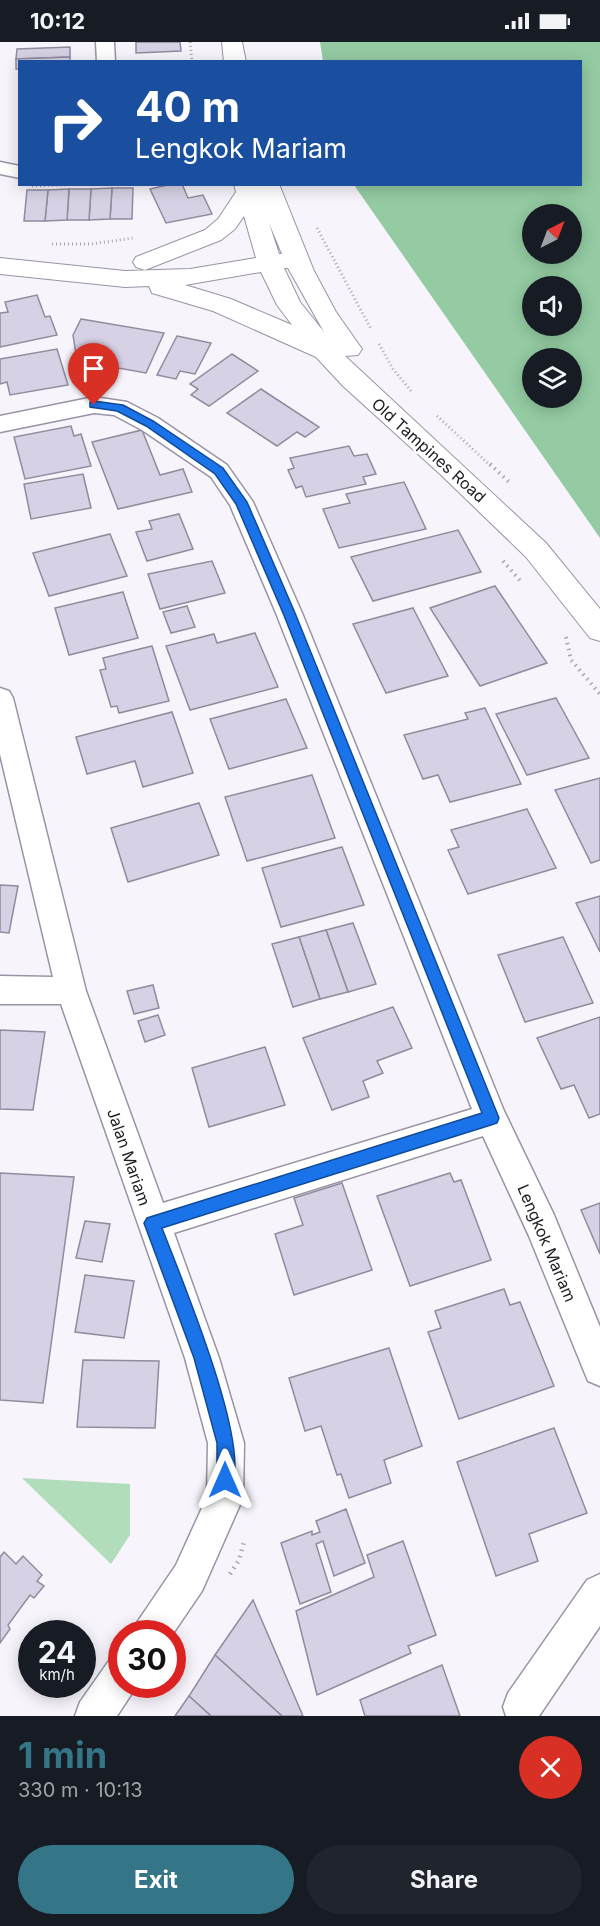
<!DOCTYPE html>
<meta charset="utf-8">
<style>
body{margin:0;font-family:Inter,sans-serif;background:#20242c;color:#f1f3f6;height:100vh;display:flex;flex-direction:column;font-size:22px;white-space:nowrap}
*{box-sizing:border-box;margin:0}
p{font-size:20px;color:#9ea1a6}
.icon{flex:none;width:33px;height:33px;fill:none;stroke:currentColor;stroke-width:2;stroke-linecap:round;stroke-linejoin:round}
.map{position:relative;height:1674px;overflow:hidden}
.side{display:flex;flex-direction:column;background:#171b24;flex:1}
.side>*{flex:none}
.hud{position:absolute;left:18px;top:18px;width:564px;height:126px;border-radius:0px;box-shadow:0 3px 15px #0003;background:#1a4fa0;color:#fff;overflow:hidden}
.needle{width:39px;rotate:42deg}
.controls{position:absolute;left:522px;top:162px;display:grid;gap:12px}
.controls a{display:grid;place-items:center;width:60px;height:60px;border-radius:50%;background:#171b24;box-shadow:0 3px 15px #0003;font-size:30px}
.speed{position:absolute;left:18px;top:1578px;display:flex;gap:12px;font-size:30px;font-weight:700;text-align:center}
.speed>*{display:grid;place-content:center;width:78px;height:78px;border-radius:50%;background:#171b24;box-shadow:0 3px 15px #0003;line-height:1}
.speed small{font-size:15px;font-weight:400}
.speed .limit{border:9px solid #d22;background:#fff;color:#111}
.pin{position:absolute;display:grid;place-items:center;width:51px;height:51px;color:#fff;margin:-62px -26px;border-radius:50% 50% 50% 0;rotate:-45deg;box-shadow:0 0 6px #0007}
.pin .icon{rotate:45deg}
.me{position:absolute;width:66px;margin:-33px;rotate:0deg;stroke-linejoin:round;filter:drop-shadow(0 0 4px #0008)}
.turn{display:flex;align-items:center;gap:21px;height:126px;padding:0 18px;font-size:27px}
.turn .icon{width:78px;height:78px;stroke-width:2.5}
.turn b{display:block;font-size:42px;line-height:51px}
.round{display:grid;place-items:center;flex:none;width:63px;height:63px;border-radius:32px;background:#20242c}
.overview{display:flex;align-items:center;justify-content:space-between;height:102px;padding:0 18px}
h1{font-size:36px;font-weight:700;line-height:45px;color:#347688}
.action{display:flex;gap:12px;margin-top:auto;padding:12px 18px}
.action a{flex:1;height:69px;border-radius:36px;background:#347688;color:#fff;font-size:24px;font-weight:700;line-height:69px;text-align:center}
.action a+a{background:#20242c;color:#f1f3f6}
.status{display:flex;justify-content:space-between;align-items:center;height:42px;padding:0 30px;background:#171b24;direction:ltr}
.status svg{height:16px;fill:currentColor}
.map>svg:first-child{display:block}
.green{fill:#b1ddbb}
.forest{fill:#94cba2;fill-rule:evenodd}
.building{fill:#d7d1e5;stroke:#918b9d;stroke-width:1.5}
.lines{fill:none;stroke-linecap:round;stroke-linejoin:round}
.minor-casing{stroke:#9993a5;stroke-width:3}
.tertiary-casing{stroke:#9993a5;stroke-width:2}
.path-far2{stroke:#a9a6ae;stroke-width:3;stroke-dasharray:1 3;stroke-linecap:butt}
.path-far1{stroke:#a9a6ae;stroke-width:4;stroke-dasharray:1.5 4.5;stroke-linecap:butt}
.path{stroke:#a9a6ae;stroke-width:4.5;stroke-dasharray:1.5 5;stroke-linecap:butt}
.minor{fill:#fff;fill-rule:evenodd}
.tertiary{fill:#fff;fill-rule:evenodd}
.route{fill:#1a73e8;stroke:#114b97;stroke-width:1.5}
.labels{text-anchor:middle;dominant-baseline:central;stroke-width:5;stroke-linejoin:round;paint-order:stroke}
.street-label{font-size:16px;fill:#201d24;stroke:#fff}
</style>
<div class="status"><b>10:12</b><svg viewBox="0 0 49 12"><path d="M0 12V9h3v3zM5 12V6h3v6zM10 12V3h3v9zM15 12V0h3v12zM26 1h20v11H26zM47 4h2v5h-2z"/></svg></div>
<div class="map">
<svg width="600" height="1674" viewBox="0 0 600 1674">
<rect width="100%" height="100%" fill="#f7f4fc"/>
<path class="green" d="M 22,1436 L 130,1442 L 130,1493 L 111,1522 Z"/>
<path class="forest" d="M 320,0 L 600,0 L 600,496 L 354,143 L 580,142 L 580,20 L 323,19 ZM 532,172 L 572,172 L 572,212 L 532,212 ZM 532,244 L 572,244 L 572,284 L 532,284 ZM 532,316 L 572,316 L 572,356 L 532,356 Z"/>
<g class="building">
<path d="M 136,0 L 180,0 L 181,9 L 136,11 Z"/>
<path d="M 70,5 L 70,15 L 16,17 L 17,7 Z"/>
<path d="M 70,15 L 70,20 L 20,20 L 20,27 L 16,27 L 16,17 Z"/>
<path d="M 172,142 L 182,142 L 188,156 L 203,153 L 212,172 L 166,181 L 150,147 Z"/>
<path d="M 112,146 L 133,146 L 132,177 L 110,177 Z"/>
<path d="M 112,146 L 110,177 L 89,178 L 91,147 Z"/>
<path d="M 69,147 L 91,147 L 89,178 L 67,178 Z"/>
<path d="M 69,147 L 67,178 L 45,179 L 48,148 Z"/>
<path d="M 27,148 L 48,148 L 45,179 L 24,179 Z"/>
<path d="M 37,253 L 45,275 L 50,274 L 57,293 L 0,305 L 0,271 L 8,270 L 5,260 Z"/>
<path d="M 81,277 L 164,291 L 146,331 L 101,323 L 105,316 L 76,312 L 73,293 Z"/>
<path d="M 177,294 L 211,301 L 195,332 L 180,329 L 176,337 L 157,333 Z"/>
<path d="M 57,307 L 68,343 L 10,353 L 7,340 L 0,342 L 0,317 Z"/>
<path d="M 232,312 L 258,329 L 209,364 L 191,353 L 198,347 L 190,342 Z"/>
<path d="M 261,347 L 319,385 L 305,395 L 297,390 L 277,404 L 227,371 Z"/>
<path d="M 71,384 L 74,394 L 81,392 L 91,424 L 25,437 L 14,395 Z"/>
<path d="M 142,388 L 160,433 L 183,427 L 192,450 L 118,467 L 92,400 Z"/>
<path d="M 349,404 L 354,414 L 367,412 L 376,432 L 363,435 L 366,442 L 306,455 L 302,444 L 296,446 L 288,428 L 294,426 L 290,416 Z"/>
<path d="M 83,432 L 91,466 L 31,477 L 24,442 Z"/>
<path d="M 404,440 L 426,487 L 339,506 L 323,467 L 350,461 L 346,452 Z"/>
<path d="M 179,472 L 193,507 L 147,519 L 136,490 L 152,487 L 149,479 Z"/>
<path d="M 458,488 L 481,530 L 373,559 L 351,515 Z"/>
<path d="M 110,492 L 127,534 L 49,554 L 33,511 Z"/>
<path d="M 212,519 L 225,551 L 160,567 L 148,532 Z"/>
<path d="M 495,544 L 547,621 L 480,644 L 430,566 Z"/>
<path d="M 123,550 L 138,596 L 69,613 L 55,566 Z"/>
<path d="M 187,564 L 195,585 L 171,591 L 163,570 Z"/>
<path d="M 413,566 L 448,634 L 386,651 L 353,582 Z"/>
<path d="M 255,591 L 278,645 L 190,668 L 166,604 L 214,592 L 217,601 Z"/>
<path d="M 152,604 L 169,659 L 119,671 L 117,664 L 111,665 L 100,628 L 106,627 L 103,616 Z"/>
<path d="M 556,656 L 589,716 L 527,733 L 496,672 Z"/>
<path d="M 286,657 L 307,706 L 229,727 L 210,677 Z"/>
<path d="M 485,666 L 521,742 L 450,760 L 438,733 L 423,737 L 404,693 L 468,677 L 465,671 Z"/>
<path d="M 172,670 L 193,731 L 143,745 L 135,719 L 87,732 L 76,695 Z"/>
<path d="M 312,733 L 335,796 L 247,819 L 225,755 Z"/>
<path d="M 600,736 L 600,818 L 591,821 L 555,748 Z"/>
<path d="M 199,761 L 219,813 L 128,840 L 111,786 Z"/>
<path d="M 527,767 L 556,826 L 468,852 L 448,808 L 459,805 L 451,788 Z"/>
<path d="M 342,805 L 364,863 L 281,885 L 262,826 Z"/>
<path d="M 0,843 L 18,844 L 9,891 L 0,890 Z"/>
<path d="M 600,854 L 600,910 L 576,861 Z"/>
<path d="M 353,881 L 376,942 L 348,950 L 326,888 Z"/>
<path d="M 326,888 L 348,950 L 320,957 L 299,895 Z"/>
<path d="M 299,895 L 320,957 L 293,965 L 272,902 Z"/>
<path d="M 563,895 L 593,961 L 525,980 L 498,913 Z"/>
<path d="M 153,943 L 159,966 L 134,972 L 127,949 Z"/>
<path d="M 393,965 L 412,1006 L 377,1019 L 383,1031 L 363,1039 L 369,1055 L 332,1068 L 303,996 Z"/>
<path d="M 158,973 L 165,993 L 145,1000 L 138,979 Z"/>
<path d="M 600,975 L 600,1072 L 589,1076 L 574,1043 L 561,1047 L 537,996 Z"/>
<path d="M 0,988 L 45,990 L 33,1068 L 0,1067 Z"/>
<path d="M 265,1005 L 285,1063 L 209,1085 L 192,1026 Z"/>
<path d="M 0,1131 L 74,1135 L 43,1361 L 0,1358 Z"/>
<path d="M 450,1131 L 454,1140 L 461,1138 L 491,1218 L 410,1244 L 377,1154 Z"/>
<path d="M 342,1141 L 372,1228 L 294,1253 L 275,1192 L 303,1183 L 294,1156 Z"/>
<path d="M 600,1161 L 600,1212 L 581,1168 Z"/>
<path d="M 85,1179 L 110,1182 L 102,1220 L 76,1216 Z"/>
<path d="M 85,1233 L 134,1239 L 124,1296 L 75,1290 Z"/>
<path d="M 504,1247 L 510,1263 L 520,1260 L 554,1344 L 459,1377 L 428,1290 L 441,1286 L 435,1269 Z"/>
<path d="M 389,1306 L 422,1404 L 384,1418 L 391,1441 L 349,1456 L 341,1432 L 337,1433 L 321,1384 L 305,1389 L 289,1336 Z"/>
<path d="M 83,1318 L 159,1319 L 155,1386 L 77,1385 Z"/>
<path d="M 554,1386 L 587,1471 L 529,1492 L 538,1519 L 496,1534 L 457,1420 Z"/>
<path d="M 346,1467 L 365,1521 L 334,1534 L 323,1499 L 316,1502 L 331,1550 L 300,1562 L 281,1501 L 312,1489 L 312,1493 L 320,1490 L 316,1479 Z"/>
<path d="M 403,1499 L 436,1593 L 408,1604 L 411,1611 L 317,1653 L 296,1569 L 374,1535 L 367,1513 Z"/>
<path d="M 4,1510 L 16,1522 L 23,1514 L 42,1533 L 37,1539 L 44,1544 L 34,1556 L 30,1553 L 8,1583 L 10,1587 L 0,1601 L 0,1515 Z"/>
<path d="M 253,1558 L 303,1674 L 282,1674 L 215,1613 Z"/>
<path d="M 215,1613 L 282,1674 L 211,1674 L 189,1654 Z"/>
<path d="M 442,1623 L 460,1674 L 365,1674 L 360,1658 Z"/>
<path d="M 189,1654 L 211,1674 L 175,1674 Z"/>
</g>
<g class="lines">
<defs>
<g id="minor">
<path d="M 96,0 L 114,0 L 115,20 L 97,20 Z"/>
<path d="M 0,120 L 20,124 L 20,136 L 0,132 Z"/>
<path d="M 94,355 L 127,360 L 158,376 L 227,423 L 253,460 L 302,571 L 504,1069 L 554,1173 L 600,1285 L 600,1344 L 588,1339 L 529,1194 L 483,1094 L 174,1191 L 219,1316 L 244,1401 L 243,1456 L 202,1549 L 172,1593 L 172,1592 L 132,1592 L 138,1579 L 176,1523 L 207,1455 L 208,1401 L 185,1316 L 61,962 L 0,962 L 0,934 L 53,935 L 0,712 L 0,646 L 9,649 L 13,656 L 86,949 L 163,1161 L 472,1067 L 276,571 L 230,463 L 211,435 L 142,388 L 114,373 L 94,371 L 0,390 L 0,374 Z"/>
<path d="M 600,1532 L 600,1584 L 539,1674 L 506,1674 L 503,1665 L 508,1651 L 587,1538 Z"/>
<path d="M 122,1615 L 122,1642 L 138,1642 L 117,1674 L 75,1674 L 80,1660 L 108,1620 Z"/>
</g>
<g id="tertiary">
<path d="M 222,0 L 242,0 L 246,20 L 224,20 Z"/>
<path d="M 234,142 L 279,142 L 314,229 L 336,270 L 362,307 L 358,313 L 345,314 L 546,501 L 600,567 L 600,599 L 590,596 L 526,515 L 440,432 L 343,344 L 316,315 L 213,269 L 152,251 L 149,244 L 125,245 L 0,232 L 0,216 L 125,229 L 190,227 L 256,216 L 244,174 L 235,187 L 221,198 L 145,228 L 136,225 L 133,220 L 136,215 L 205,188 L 218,177 L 236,150 ZM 269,181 L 282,212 L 279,212 ZM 284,226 L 288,226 L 324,290 L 300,260 ZM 261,230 L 277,263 L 292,283 L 231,257 L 185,243 Z"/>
</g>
</defs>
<use href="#minor" class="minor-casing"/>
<use href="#tertiary" class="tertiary-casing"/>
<g class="path-far2">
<path d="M 190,0 L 192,20"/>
<path d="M 32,144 L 82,142"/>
<path d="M 317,186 L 371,287"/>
<path d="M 52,202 L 91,202 L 134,196"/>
<path d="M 379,302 L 393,327 L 412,350"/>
<path d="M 437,374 L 491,424"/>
</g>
<g class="path-far1">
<path d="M 490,422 L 509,440"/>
<path d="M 503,519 L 522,541"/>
<path d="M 566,595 L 571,618 L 600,652"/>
</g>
<g class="path">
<path d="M 230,1532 L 239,1518 L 244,1500"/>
<path d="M 172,1619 L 182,1606"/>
</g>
<use href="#minor" class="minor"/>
<use href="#tertiary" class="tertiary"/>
</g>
<path class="route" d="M 94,359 L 123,363 L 153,379 L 223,426 L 247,460 L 295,571 L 499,1076 L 497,1081 L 491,1083 L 162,1186 C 181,1236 250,1399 232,1444 L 225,1446 L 219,1444 L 217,1438 L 217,1401 L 194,1316 L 144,1181 L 147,1176 L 482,1071 L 283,571 L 236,462 L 215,432 L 146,384 L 117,369 L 90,365 L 90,360 Z"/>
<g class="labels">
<g class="street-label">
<text transform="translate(429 408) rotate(42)">Old Tampines Road</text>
<text transform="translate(129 1115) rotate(71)">Jalan Mariam</text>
<text transform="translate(547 1201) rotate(67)">Lengkok Mariam</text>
</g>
</g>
</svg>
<div class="controls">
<a><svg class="needle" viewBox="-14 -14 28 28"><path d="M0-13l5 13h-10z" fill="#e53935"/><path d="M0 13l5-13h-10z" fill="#9ea1a6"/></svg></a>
<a><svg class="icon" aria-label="sound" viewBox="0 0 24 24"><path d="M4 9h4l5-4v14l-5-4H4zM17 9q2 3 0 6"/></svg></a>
<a><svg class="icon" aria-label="layers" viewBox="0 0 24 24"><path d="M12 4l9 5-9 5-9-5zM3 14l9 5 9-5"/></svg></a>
</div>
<div class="speed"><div>24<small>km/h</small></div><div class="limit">30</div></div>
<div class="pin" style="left:94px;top:363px;background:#d93025"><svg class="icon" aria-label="arrive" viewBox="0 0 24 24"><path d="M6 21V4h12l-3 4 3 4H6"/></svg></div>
<svg class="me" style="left:225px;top:1438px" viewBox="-20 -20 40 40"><path d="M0-17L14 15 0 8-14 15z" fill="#1a73e8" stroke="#fff" stroke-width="4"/></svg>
<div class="hud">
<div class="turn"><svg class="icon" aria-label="right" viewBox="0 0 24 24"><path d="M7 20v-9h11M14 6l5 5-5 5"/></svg><div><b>40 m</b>Lengkok Mariam</div></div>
</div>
</div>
<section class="side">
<div class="overview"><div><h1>1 min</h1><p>330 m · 10:13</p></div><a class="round" style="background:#d93025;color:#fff"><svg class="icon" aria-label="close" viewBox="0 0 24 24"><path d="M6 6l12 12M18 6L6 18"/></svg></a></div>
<div class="action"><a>Exit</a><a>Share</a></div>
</section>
